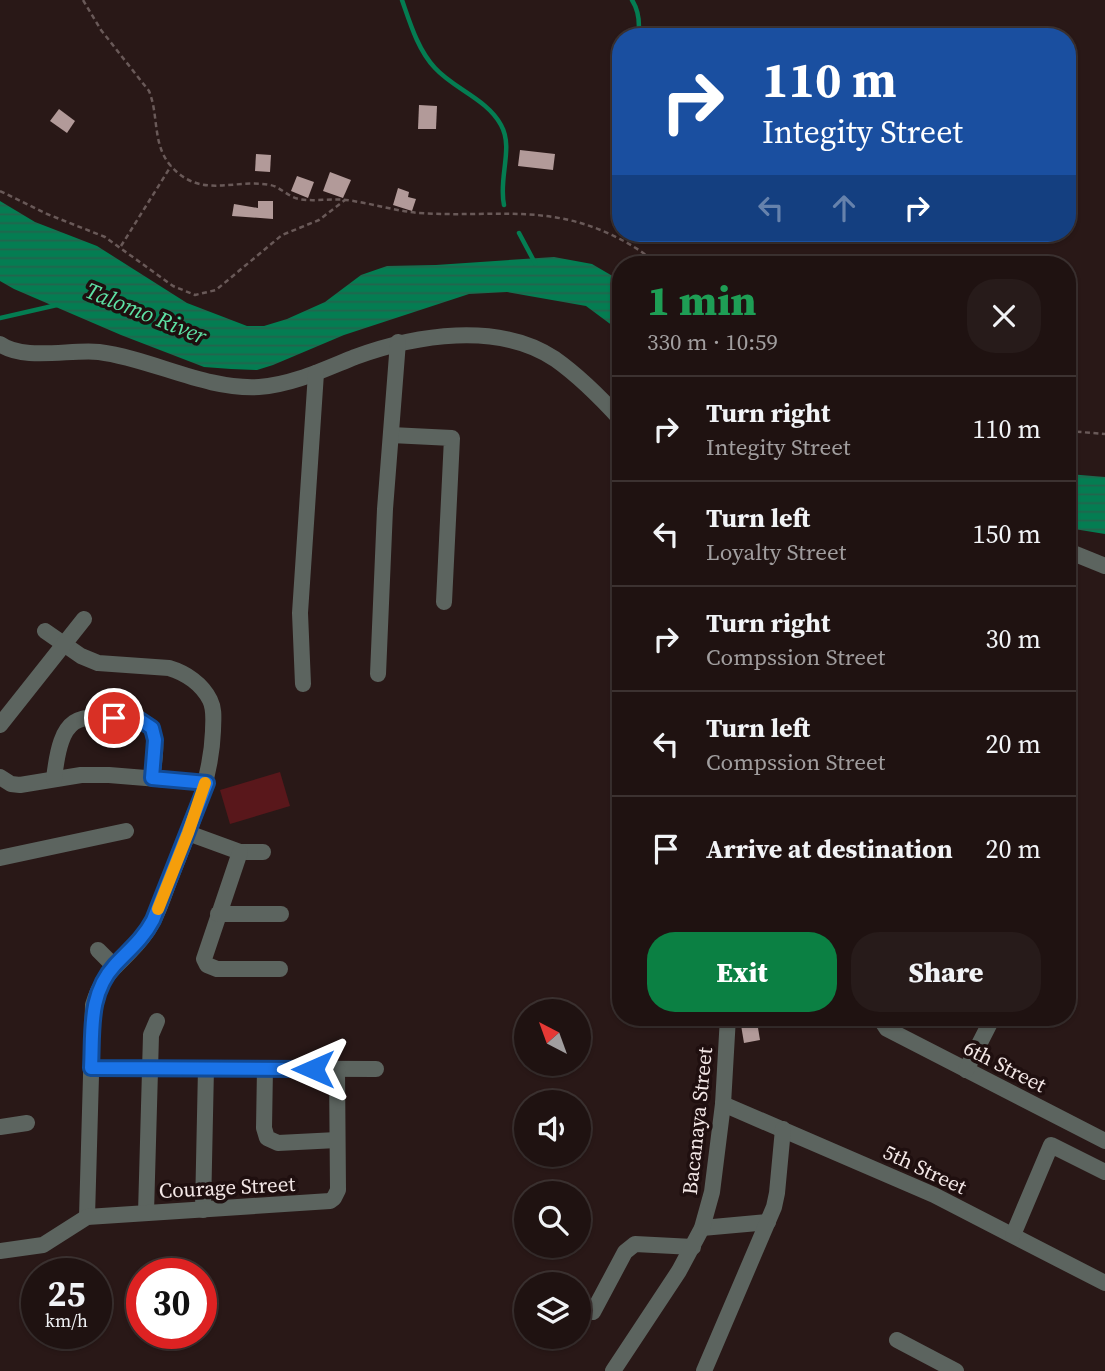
<!DOCTYPE html>
<meta charset="utf-8">
<style>
body{margin:0;font-family:"Source Serif 4",serif;background:#271b1a;color:#f1f3f6;height:100vh;display:flex;flex-direction:column;font-size:26px;white-space:nowrap}
*{box-sizing:border-box;margin:0}
p{font-size:23px;color:#a19e9f}
.icon{flex:none;width:38px;height:38px;fill:none;stroke:currentColor;stroke-width:2;stroke-linecap:round;stroke-linejoin:round}
.map{position:relative;flex:1;overflow:hidden}
.panel{position:absolute;left:612px;top:256px;width:464px;height:770px;display:flex;flex-direction:column;background:#1f1211;border-radius:28px;box-shadow:0 2px 5px #0004,0 0 0 2px #3c3231}
.panel>*{flex:none}
.hud{position:absolute;left:612px;top:28px;width:464px;height:214px;border-radius:28px;box-shadow:0 2px 5px #0004,0 0 0 2px #3c3231;background:#1a4fa0;color:#fff;overflow:hidden}
.needle{width:46px;rotate:319deg}
.buttons{position:absolute;left:514px;top:999px;display:grid;gap:14px}
.buttons a{display:grid;place-items:center;width:77px;height:77px;border-radius:50%;background:#1f1211;box-shadow:0 2px 5px #0004,0 0 0 2px #3c3231;font-size:35px}
.speed{position:absolute;left:21px;top:1258px;display:flex;gap:14px;font-size:35px;font-weight:700;text-align:center}
.speed>*{display:grid;place-content:center;width:91px;height:91px;border-radius:50%;background:#1f1211;box-shadow:0 2px 5px #0004,0 0 0 2px #3c3231;line-height:1}
.speed small{font-size:18px;font-weight:400}
.speed .limit{border:10px solid #d22;background:#fff;color:#111}
.pin{position:absolute;display:grid;place-items:center;width:60px;height:60px;color:#fff;margin:-30px;border:4px solid #fff;border-radius:50%;box-shadow:0 2px 7px #0007}
.me{position:absolute;width:77px;margin:-38px;rotate:270deg;stroke-linejoin:round;filter:drop-shadow(0 0 5px #0008)}
.turn{display:flex;align-items:center;gap:24px;height:147px;padding:0 35px;font-size:32px}
.turn .icon{width:91px;height:91px;stroke-width:2.5}
.turn b{display:block;font-size:49px;line-height:60px}
.lanes{display:flex;align-items:center;height:66px;padding:0 35px;background:#0003;justify-content:center;gap:35px;direction:ltr}
.lanes .off{opacity:.35}
.round{display:grid;place-items:center;flex:none;width:74px;height:74px;border-radius:28px;background:#271b1a}
.head{display:flex;align-items:center;justify-content:space-between;height:119px;padding:0 35px}
h1{font-size:42px;font-weight:800;line-height:52px;color:#1e9e55}
.primary-button{display:flex;gap:14px;margin-top:auto;padding:14px 35px}
.primary-button a{flex:1;height:80px;border-radius:28px;background:#0b8043;color:#fff;font-size:28px;font-weight:800;line-height:80px;text-align:center}
.primary-button a+a{background:#271b1a;color:#f1f3f6}
ul{padding:0;list-style:none}
li{display:flex;align-items:center;gap:21px;height:105px;padding:0 35px;border-top:2px solid #3c3231}
li div{flex:1}
li b{display:block;font-size:26px}
li em{font-style:normal}
.map>svg:first-child{display:block}
.park{fill:#59171b}
.water{fill:url(#water-rules)}
.lines{fill:none;stroke-linecap:round;stroke-linejoin:round}
.stream{stroke:#047d52;stroke-width:4.5}
.building{fill:#b29a99}
.path{stroke:#695958;stroke-width:2.5;stroke-dasharray:5 3.5;stroke-linecap:butt}
.minor{stroke:#5c645f;stroke-width:16}
.route-casing{stroke:#114b97;stroke-width:18}
.route{stroke:#1a73e8;stroke-width:12}
.slow{stroke:#f59e0b;stroke-width:12}
.labels{text-anchor:middle;dominant-baseline:central;stroke-width:7;stroke-linejoin:round;paint-order:stroke}
.street-label{font-size:21px;fill:#f3e7e6;stroke:#1f0f0f}
.water-label{font-size:23px;font-style:italic;fill:#5ee2a5;stroke:#1f0f0f}
</style>
<div class="map">
<svg width="1105" height="1371" viewBox="0 0 1105 1371">
<defs>
<pattern id="water-rules" width="6" height="5" patternUnits="userSpaceOnUse" patternTransform="scale(1.75)"><rect width="6" height="5" fill="#047d52"/><path d="M0 2.5h6" fill="none" stroke="#23644c"/></pattern>
</defs>
<rect width="100%" height="100%" fill="#291817"/>
<path class="park" d="M 280,772 L 290,806 L 230,824 L 220,790 Z"/>
<g class="water">
<path d="M 0,201 L 35,222 L 97,246 L 187,303 L 247,326 L 264,326 L 287,319 L 325,302 L 361,275 L 387,266 L 436,265 L 554,257 L 592,264 L 621,281 L 621,332 L 586,306 L 507,292 L 469,294 L 344,335 L 273,365 L 257,370 L 231,369 L 204,367 L 121,335 L 14,289 L 0,281 Z"/>
<path d="M 1068,474 L 1105,477 L 1105,534 L 1068,528 Z"/>
</g>
<g class="lines">
<g class="stream">
<path d="M 402,0 C 410,23 418,50 435,68 C 454,89 487,99 501,125 C 514,148 498,178 504,205"/>
<path d="M 632,0 C 639,11 640,24 638,37"/>
<path d="M 519,233 L 535,263"/>
<path d="M 648,237 L 649,233"/>
<path d="M 0,318 L 57,305"/>
</g>
</g>
<g class="building">
<path d="M 419,105 L 437,106 L 436,129 L 418,129 Z"/>
<path d="M 59,109 L 75,121 L 67,133 L 50,121 Z"/>
<path d="M 520,150 L 555,154 L 553,170 L 518,166 Z"/>
<path d="M 256,154 L 271,155 L 270,172 L 255,171 Z"/>
<path d="M 330,172 L 351,180 L 343,198 L 323,191 Z"/>
<path d="M 297,176 L 314,182 L 308,198 L 291,191 Z"/>
<path d="M 398,188 L 409,192 L 408,197 L 416,199 L 412,211 L 393,205 Z"/>
<path d="M 258,201 L 273,201 L 273,219 L 232,216 L 234,204 L 258,208 Z"/>
<path d="M 757,1022 L 760,1040 L 744,1043 L 741,1025 Z"/>
</g>
<g class="lines">
<g class="path">
<path d="M 83,0 L 101,30 L 149,91 C 159,115 152,145 171,166 C 201,200 234,178 270,185 C 281,187 288,197 299,199 C 314,202 331,198 346,200 C 371,203 395,211 419,213 C 490,218 544,203 612,235 C 628,243 643,251 656,264"/>
<path d="M 0,191 L 47,214 L 105,237 L 173,286 L 195,295 L 216,290 L 282,235 L 319,220 L 345,200"/>
<path d="M 121,246 L 171,166"/>
<path d="M 1068,431 L 1105,434"/>
</g>
<g class="minor">
<path d="M 0,344 C 23,361 71,349 99,352 C 153,359 205,390 259,387 C 292,385 325,369 355,357 C 415,335 498,321 555,359 C 579,376 601,398 621,420"/>
<path d="M 391,435 L 452,438 L 444,602"/>
<path d="M 1068,551 L 1105,566"/>
<path d="M 45,631 L 81,656 L 98,663 L 169,668 C 186,673 202,684 210,700 C 215,710 213,721 213,731 C 211,783 190,828 172,874 C 164,894 158,916 146,933 C 126,962 104,967 93,1005 L 87,1217"/>
<path d="M 378,674 L 385,509 L 398,342"/>
<path d="M 303,684 L 300,613 L 316,373"/>
<path d="M 0,725 L 84,619"/>
<path d="M 0,777 L 11,784 L 20,785 L 81,775 L 109,775 L 207,783"/>
<path d="M 54,779 C 62,707 79,715 140,720 C 163,730 154,758 152,778"/>
<path d="M 188,833 L 240,852 L 263,852"/>
<path d="M 240,852 L 204,959 L 207,965 L 217,969 L 280,969"/>
<path d="M 0,858 L 126,831"/>
<path d="M 218,914 L 281,914"/>
<path d="M 98,950 L 114,966"/>
<path d="M 879,1017 L 887,1029 L 1105,1141"/>
<path d="M 91,1068 L 376,1069"/>
<path d="M 265,1068 L 264,1128 L 267,1138 L 278,1143 L 337,1140"/>
<path d="M 966,1070 L 993,1017"/>
<path d="M 723,1104 L 934,1195 L 1105,1283"/>
<path d="M 0,1127 L 27,1123"/>
<path d="M 203,1210 L 206,1068"/>
<path d="M 146,1213 L 151,1035 L 157,1021"/>
<path d="M 702,1228 L 768,1222"/>
<path d="M 1013,1235 L 1051,1145 L 1105,1172"/>
<path d="M 0,1251 L 43,1245 L 87,1217 L 330,1201 L 334,1198 L 338,1190 L 337,1069"/>
<path d="M 593,1312 L 625,1252 L 635,1244 L 693,1247"/>
<path d="M 897,1340 L 956,1371"/>
<path d="M 613,1371 L 679,1271 L 702,1228 L 712,1192 L 723,1104 L 728,1017"/>
<path d="M 704,1371 L 774,1207 L 777,1193 L 783,1129"/>
</g>
</g>
<g class="lines">
<defs>
<path id="route" d="M 114,718 L 140,720 L 152,728 L 155,740 L 152,778 L 207,783 L 153,920 C 143,939 129,950 115,965 C 88,994 93,1031 91,1068 L 313,1069"/>
</defs>
<use href="#route" class="route-casing"/>
<use href="#route" class="route"/>
<path class="slow" d="M 158,909 L 188,833 L 205,783"/>
</g>
<g class="labels">
<g class="street-label">
<text transform="translate(1005 1066) rotate(27)">6th Street</text>
<text transform="translate(697 1121) rotate(-84)">Bacanaya Street</text>
<text transform="translate(925 1169) rotate(25)">5th Street</text>
<text transform="translate(227 1187) rotate(-3)">Courage Street</text>
</g>
<g class="water-label">
<text transform="translate(146 313) rotate(22)">Talomo River</text>
</g>
</g>
</svg>
<div class="buttons">
<a><svg class="needle" viewBox="-14 -14 28 28"><path d="M0-13l5 13h-10z" fill="#e53935"/><path d="M0 13l5-13h-10z" fill="#a19e9f"/></svg></a>
<a><svg class="icon" aria-label="sound" viewBox="0 0 24 24"><path d="M4 9h4l5-4v14l-5-4H4zM17 9q2 3 0 6"/></svg></a>
<a><svg class="icon" aria-label="search" viewBox="0 0 24 24"><circle cx="10" cy="10" r="6"/><path d="M15 15l6 6"/></svg></a>
<a><svg class="icon" aria-label="layers" viewBox="0 0 24 24"><path d="M12 4l9 5-9 5-9-5zM3 14l9 5 9-5"/></svg></a>
</div>
<div class="speed"><div>25<small>km/h</small></div><div class="limit">30</div></div>
<div class="pin" style="left:114px;top:718px;background:#d93025"><svg class="icon" aria-label="arrive" viewBox="0 0 24 24"><path d="M6 21V4h12l-3 4 3 4H6"/></svg></div>
<svg class="me" style="left:313px;top:1069px" viewBox="-20 -20 40 40"><path d="M0-17L14 15 0 8-14 15z" fill="#1a73e8" stroke="#fff" stroke-width="4"/></svg>
<div class="hud">
<div class="turn"><svg class="icon" aria-label="right" viewBox="0 0 24 24"><path d="M7 20v-9h11M14 6l5 5-5 5"/></svg><div><b>110 m</b>Integity Street</div></div>
<div class="lanes"><svg class="icon off" aria-label="left" viewBox="0 0 24 24"><path d="M17 20v-9H6M10 6l-5 5 5 5"/></svg><svg class="icon off" aria-label="ahead" viewBox="0 0 24 24"><path d="M12 20V5M6 11l6-6 6 6"/></svg><svg class="icon" aria-label="right" viewBox="0 0 24 24"><path d="M7 20v-9h11M14 6l5 5-5 5"/></svg></div>
</div>
<section class="panel">
<div class="head"><div><h1>1 min</h1><p>330 m · 10:59</p></div><a class="round"><svg class="icon" aria-label="close" viewBox="0 0 24 24"><path d="M6 6l12 12M18 6L6 18"/></svg></a></div>
<ul>
<li><svg class="icon" aria-label="right" viewBox="0 0 24 24"><path d="M7 20v-9h11M14 6l5 5-5 5"/></svg><div><b>Turn right</b><p>Integity Street</p></div><em>110 m</em></li>
<li><svg class="icon" aria-label="left" viewBox="0 0 24 24"><path d="M17 20v-9H6M10 6l-5 5 5 5"/></svg><div><b>Turn left</b><p>Loyalty Street</p></div><em>150 m</em></li>
<li><svg class="icon" aria-label="right" viewBox="0 0 24 24"><path d="M7 20v-9h11M14 6l5 5-5 5"/></svg><div><b>Turn right</b><p>Compssion Street</p></div><em>30 m</em></li>
<li><svg class="icon" aria-label="left" viewBox="0 0 24 24"><path d="M17 20v-9H6M10 6l-5 5 5 5"/></svg><div><b>Turn left</b><p>Compssion Street</p></div><em>20 m</em></li>
<li><svg class="icon" aria-label="arrive" viewBox="0 0 24 24"><path d="M6 21V4h12l-3 4 3 4H6"/></svg><div><b>Arrive at destination</b></div><em>20 m</em></li>
</ul>
<div class="primary-button"><a>Exit</a><a>Share</a></div>
</section>
</div>
